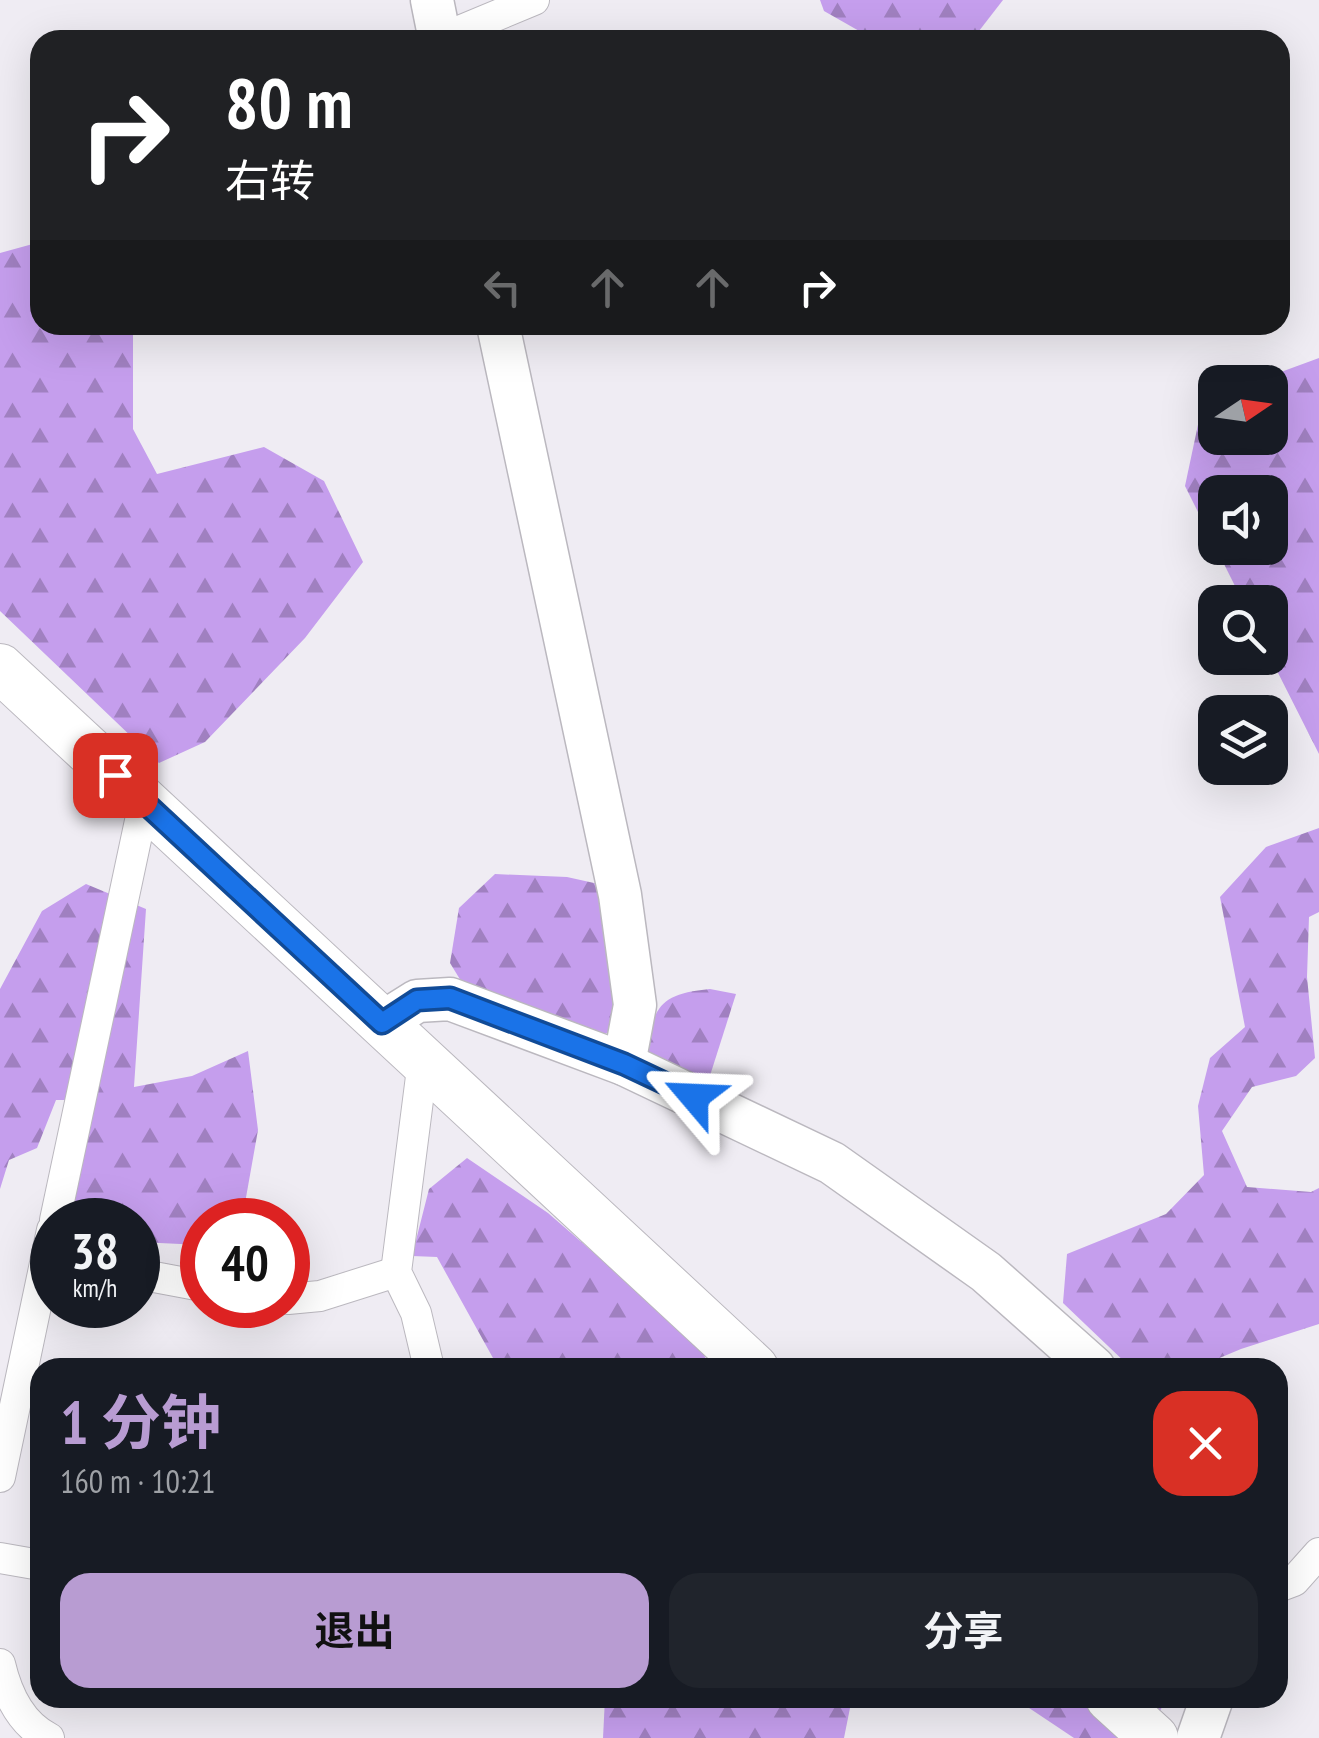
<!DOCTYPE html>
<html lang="zh">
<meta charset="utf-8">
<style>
body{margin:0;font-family:"PT Sans Narrow","Noto Sans SC",sans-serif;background:#20242c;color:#f1f3f6;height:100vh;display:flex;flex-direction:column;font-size:38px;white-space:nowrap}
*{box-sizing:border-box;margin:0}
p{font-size:32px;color:#9ea1a6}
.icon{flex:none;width:55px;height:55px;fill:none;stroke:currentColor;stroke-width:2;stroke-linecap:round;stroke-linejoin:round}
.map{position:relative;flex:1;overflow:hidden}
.sheet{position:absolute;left:30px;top:1358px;width:1258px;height:350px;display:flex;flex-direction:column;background:#171b24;border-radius:30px;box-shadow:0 10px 40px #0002}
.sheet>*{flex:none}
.guide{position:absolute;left:30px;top:30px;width:1260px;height:305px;border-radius:30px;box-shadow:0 10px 40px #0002;background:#202124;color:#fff;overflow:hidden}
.needle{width:65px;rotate:77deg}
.tools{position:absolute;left:1198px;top:365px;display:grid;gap:20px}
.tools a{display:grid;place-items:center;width:90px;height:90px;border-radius:20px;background:#171b24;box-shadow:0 10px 40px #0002;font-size:50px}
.speed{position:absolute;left:30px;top:1198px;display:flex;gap:20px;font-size:50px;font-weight:700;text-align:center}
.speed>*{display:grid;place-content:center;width:130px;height:130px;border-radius:50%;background:#171b24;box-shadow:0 10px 40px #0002;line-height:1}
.speed small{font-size:25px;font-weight:400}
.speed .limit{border:15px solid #d22;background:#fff;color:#111}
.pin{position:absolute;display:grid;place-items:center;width:85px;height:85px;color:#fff;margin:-42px;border-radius:20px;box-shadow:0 5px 15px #0006}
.me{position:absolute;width:110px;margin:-55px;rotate:296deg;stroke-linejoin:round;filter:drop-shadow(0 0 8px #0008)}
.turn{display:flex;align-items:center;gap:35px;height:210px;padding:0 30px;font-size:45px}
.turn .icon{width:130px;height:130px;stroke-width:2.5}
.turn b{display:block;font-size:70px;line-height:85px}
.lanes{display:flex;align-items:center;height:95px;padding:0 30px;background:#0003;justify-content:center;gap:50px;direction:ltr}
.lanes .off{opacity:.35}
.round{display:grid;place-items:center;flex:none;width:105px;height:105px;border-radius:30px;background:#20242c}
.summary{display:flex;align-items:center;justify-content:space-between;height:170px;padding:0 30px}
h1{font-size:60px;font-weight:700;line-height:75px;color:#b89cd2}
.primary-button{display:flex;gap:20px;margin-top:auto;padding:20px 30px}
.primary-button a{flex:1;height:115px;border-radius:30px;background:#b89cd2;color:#111;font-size:40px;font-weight:700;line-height:115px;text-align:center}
.primary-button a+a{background:#20242c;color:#f1f3f6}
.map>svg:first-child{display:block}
.forest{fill:url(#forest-firs)}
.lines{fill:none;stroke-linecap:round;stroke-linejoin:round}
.street-casing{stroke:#bbb8bf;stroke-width:32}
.secondary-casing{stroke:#bbb8bf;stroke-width:45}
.primary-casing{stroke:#bbb8bf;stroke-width:50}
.street{stroke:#fff;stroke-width:30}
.secondary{stroke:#fff;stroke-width:42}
.primary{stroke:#fff;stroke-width:48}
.route-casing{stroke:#114b97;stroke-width:25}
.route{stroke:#1a73e8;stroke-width:18}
</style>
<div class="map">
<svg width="1319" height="1738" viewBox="0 0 1319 1738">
<defs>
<pattern id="forest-firs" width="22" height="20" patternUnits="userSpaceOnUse" patternTransform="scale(2.5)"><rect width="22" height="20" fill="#c59eed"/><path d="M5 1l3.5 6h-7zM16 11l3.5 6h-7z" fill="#a080c0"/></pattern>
</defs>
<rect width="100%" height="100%" fill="#efecf3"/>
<g class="forest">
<path d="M 820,0 L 1003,0 L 972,40 L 875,40 L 824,11 Z"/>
<path d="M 40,242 L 40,325 L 133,325 L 133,429 L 157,474 L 264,447 L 324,481 L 363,562 L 305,638 L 205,742 L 159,763 L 0,611 L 0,253 Z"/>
<path d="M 1319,358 L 1319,754 L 1270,657 L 1270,602 L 1243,602 L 1216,548 L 1270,548 L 1270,492 L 1215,492 L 1215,546 L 1185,486 L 1203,401 L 1215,397 L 1215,438 L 1270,438 L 1270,382 L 1254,382 Z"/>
<path d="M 1319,828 L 1319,912 L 1309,917 L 1307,977 L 1315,1058 L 1296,1076 L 1252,1087 L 1222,1131 L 1247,1187 L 1311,1192 L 1319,1188 L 1319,1324 L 1241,1349 L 1198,1367 L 1130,1367 L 1063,1303 L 1067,1254 L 1166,1214 L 1204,1175 L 1198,1106 L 1210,1058 L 1245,1027 L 1220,897 L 1266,847 Z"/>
<path d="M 495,874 L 567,877 L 603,885 L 620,990 L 610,1032 L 585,1040 L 461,981 L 450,963 L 459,908 Z"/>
<path d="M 86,884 L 146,909 L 134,1087 L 192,1076 L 248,1051 L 258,1130 L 242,1220 L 202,1220 L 202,1245 L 138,1242 L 138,1220 L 71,1220 L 80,1100 L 56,1100 L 37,1148 L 9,1160 L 0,1189 L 0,989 L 42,911 Z"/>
<path d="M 710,989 L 736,994 L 707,1085 L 644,1057 C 654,1008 657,994 710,989 Z"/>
<path d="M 467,1158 L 548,1213 L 631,1285 L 698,1343 L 710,1367 L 498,1367 L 437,1257 L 412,1256 L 429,1189 Z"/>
<path d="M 605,1698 L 852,1698 L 844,1738 L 603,1738 Z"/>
<path d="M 1014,1698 L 1167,1698 L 1145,1738 L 1074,1738 Z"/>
</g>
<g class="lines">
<defs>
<g id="street">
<path d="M 440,39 L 534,0"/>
<path d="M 423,1061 L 396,1272 L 416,1313 L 429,1368"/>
<path d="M 55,1220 L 144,802"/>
<path d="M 138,1274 L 202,1286"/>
<path d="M 288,1299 L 320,1296 L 396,1272"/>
<path d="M 0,1477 L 52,1230"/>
<path d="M 0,1558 L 40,1565"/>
<path d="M 1278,1587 L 1294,1581 L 1319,1553"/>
<path d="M 0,1664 C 7,1694 21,1724 49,1738"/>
</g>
<g id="secondary">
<path d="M 432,0 L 440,40"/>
<path d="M 498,325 L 620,895 L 635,1005 L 624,1064"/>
<path d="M 382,1023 L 417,1001 L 450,999 L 624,1064 L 832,1163 L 986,1272 L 1094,1368"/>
<path d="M 1198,1738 L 1212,1698"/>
</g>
<g id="primary">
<path d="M 0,668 L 754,1368"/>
<path d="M 1110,1698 L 1154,1738"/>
</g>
</defs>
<use href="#street" class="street-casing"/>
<use href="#secondary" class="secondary-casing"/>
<use href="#primary" class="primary-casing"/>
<use href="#street" class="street"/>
<use href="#secondary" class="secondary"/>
<use href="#primary" class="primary"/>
</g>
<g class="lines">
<defs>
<path id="route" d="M 115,775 L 382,1023 L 417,1000 L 450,998 L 624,1064 L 694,1097"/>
</defs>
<use href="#route" class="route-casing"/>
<use href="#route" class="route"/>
</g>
</svg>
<div class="tools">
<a><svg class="needle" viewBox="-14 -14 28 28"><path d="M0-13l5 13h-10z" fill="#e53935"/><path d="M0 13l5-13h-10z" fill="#9ea1a6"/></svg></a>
<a><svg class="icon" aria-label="sound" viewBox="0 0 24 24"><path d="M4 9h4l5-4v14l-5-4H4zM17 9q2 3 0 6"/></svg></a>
<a><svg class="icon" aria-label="search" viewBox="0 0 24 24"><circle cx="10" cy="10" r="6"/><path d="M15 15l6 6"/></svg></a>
<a><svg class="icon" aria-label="layers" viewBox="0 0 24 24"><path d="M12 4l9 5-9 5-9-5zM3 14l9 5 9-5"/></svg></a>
</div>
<div class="speed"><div>38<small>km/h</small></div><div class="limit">40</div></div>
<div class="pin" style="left:115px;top:775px;background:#d93025"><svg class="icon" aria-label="arrive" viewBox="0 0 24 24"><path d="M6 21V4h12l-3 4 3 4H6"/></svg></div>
<svg class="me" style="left:694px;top:1097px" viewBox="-20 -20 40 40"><path d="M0-17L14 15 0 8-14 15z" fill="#1a73e8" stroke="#fff" stroke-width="4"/></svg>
<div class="guide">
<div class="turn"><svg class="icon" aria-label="right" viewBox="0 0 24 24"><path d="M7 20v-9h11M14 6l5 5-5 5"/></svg><div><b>80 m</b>右转</div></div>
<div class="lanes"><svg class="icon off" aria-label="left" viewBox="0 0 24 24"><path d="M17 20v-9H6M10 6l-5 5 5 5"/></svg><svg class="icon off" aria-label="ahead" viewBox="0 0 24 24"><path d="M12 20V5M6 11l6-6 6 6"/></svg><svg class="icon off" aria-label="ahead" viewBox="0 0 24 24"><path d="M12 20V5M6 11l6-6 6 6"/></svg><svg class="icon" aria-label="right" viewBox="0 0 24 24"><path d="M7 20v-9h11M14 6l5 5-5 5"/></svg></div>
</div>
<section class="sheet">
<div class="summary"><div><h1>1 分钟</h1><p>160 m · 10:21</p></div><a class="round" style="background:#d93025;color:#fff"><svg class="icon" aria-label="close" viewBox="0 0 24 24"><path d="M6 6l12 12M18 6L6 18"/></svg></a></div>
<div class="primary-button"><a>退出</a><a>分享</a></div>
</section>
</div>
